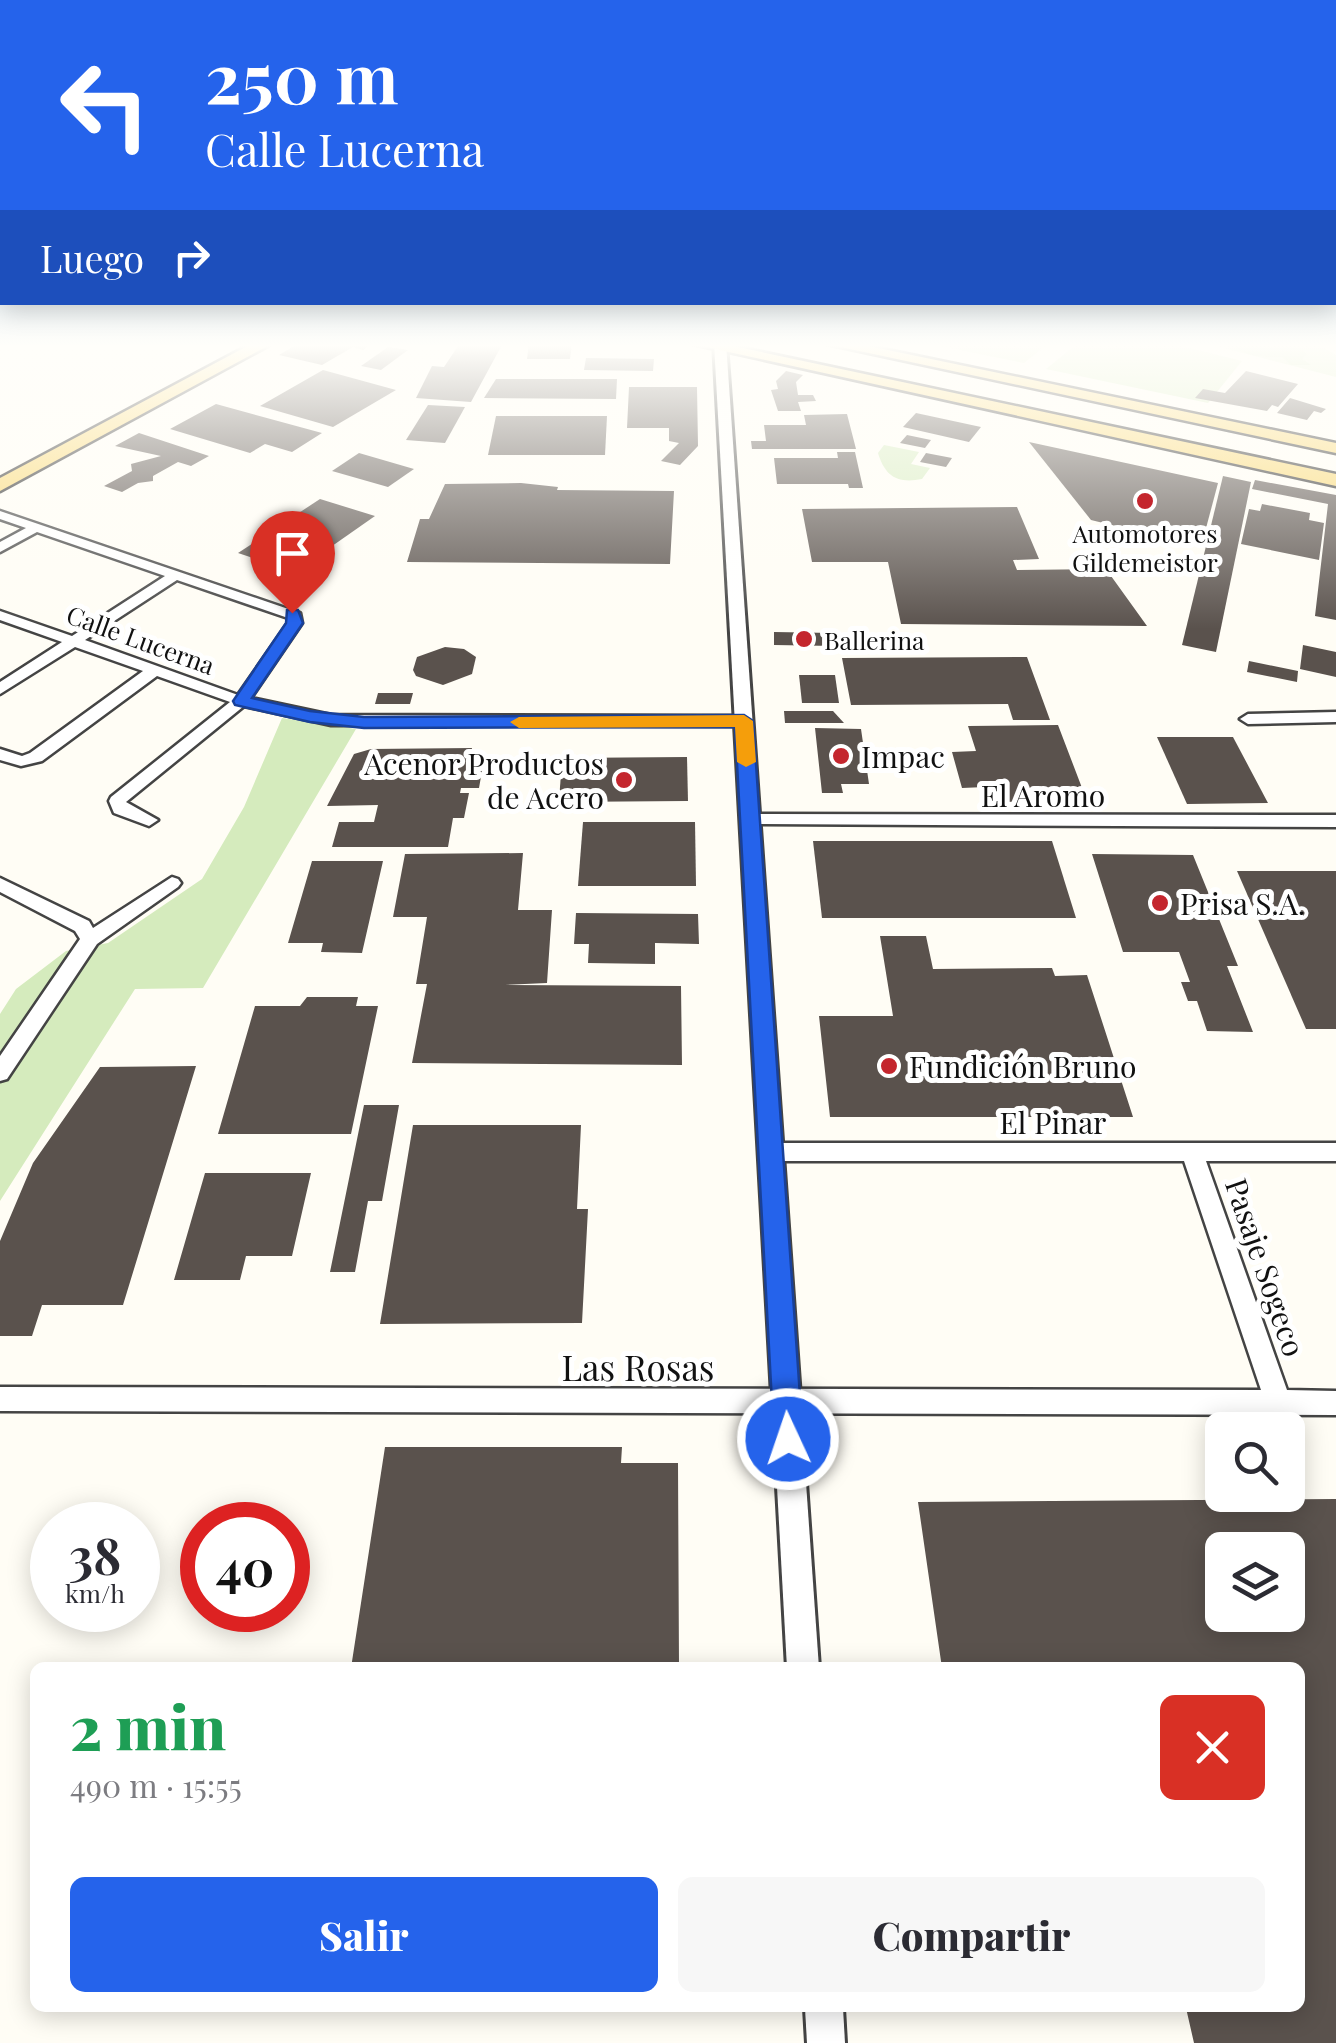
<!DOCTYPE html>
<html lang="es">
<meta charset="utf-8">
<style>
body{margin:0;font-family:"Playfair Display",serif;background:#f7f7f7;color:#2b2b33;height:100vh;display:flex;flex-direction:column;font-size:38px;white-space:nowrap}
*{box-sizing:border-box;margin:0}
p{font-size:32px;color:#7c7c81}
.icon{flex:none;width:55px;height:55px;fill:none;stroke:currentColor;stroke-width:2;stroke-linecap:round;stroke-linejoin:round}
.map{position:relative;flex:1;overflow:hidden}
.drawer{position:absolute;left:30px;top:1662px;width:1275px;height:350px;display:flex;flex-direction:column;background:#fff;border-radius:15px;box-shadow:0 5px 25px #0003}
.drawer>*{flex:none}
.top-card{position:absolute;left:0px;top:0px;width:1338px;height:305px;box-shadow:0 5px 25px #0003;background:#2563eb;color:#fff;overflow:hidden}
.controls{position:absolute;left:1205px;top:1412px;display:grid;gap:20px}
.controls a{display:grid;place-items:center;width:100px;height:100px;border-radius:15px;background:#fff;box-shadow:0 5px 25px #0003;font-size:50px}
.speed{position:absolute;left:30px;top:1502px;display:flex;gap:20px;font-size:50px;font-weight:700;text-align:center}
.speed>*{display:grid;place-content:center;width:130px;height:130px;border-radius:50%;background:#fff;box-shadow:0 5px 25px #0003;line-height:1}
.speed small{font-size:25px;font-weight:400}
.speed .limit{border:15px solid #d22;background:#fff;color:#111}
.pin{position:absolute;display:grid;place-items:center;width:85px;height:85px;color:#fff;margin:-102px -42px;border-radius:50% 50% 50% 0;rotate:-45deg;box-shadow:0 0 10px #0007}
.pin .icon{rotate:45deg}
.me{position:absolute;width:110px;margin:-55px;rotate:357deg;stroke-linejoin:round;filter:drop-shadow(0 0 8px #0008)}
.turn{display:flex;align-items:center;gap:35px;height:210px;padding:0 40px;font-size:45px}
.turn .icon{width:130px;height:130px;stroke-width:2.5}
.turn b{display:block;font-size:70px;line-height:85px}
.then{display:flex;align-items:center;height:95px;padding:0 40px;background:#0003;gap:20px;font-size:38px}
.round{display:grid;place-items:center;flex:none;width:105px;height:105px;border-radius:15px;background:#f7f7f7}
.overview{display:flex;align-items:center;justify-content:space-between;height:170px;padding:0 40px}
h1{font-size:60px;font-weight:800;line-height:75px;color:#1e9e55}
.button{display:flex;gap:20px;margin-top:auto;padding:20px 40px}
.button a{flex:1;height:115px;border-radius:15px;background:#2563eb;color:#fff;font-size:40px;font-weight:800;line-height:115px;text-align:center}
.button a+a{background:#f7f7f7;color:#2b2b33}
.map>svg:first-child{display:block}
.green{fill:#d5ebbd}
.forest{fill:#b9dc9c}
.building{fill:#5a524d;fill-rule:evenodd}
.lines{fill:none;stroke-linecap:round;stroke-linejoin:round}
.minor-casing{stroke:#444;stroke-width:5}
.tertiary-casing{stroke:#444;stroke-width:6}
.primary-casing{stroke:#222;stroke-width:5}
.minor{fill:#fff;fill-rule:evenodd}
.tertiary{fill:#fff;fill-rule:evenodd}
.primary{fill:#f9d66b;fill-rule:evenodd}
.route{fill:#2563eb;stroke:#184099;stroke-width:2.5}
.slow{fill:#f59e0b}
.poi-dot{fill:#c4262e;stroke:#fff;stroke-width:4}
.labels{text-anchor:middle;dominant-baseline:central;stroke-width:10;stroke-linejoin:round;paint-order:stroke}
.far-poi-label{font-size:25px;fill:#111;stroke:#fff}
.far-street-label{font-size:25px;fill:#111;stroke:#fff}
.poi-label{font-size:30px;fill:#111;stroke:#fff;text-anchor:start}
.street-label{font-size:30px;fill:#111;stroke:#fff}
.near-street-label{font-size:35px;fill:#111;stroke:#fff}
</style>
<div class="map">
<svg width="1336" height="2043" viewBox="0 0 1336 2043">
<rect width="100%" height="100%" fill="#fffdf5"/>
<g class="green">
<path d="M 925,343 L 1049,343 L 1024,363 Z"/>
<path d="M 1078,343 L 1170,343 L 1242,361 L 1208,403 L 1046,369 Z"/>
<path d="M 1204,343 L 1316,343 L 1336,355 L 1336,377 Z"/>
<path d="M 884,445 L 919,452 L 911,464 L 930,468 L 922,479 C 897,484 885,476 878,453 Z"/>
<path d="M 282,718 L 356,729 L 203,988 L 135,989 L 0,1201 L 0,1014 L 16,989 L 66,951 L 108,943 L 202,879 L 244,807 Z"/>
</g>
<path class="forest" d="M 1238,343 L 1293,343 L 1307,354 L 1302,359 L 1311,365 L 1291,365 L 1282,357 C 1265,357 1246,357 1232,346 L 1244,346 Z"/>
<g class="building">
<path d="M 299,343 L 373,343 L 363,350 L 353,347 L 322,365 L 279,355 Z"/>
<path d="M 460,343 L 503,343 L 471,402 L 416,398 L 432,366 L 444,367 Z"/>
<path d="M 529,343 L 572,343 L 570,359 L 527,359 Z"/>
<path d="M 388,347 L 408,350 L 381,370 L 361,366 Z"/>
<path d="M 586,358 L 654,359 L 653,371 L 584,370 Z"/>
<path d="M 323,370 L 396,390 L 333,427 L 260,406 Z"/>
<path d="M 786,371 L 803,375 L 796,382 L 798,395 L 813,395 L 816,401 L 798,402 L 801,411 L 778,411 L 771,390 L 778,389 L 776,381 Z"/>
<path d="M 1246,371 L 1298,384 L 1278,407 L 1272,405 L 1267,411 L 1195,398 L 1203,389 L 1225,393 Z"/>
<path d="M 496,379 L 617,379 L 616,399 L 484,398 Z"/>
<path d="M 629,387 L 697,387 L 698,446 L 680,465 L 661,461 L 679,443 L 669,441 L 669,428 L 627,428 Z"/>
<path d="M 1290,398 L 1326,409 L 1321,413 L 1314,411 L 1307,420 L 1277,413 Z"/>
<path d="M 216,404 L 322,433 L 292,452 L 265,444 L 250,453 L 170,429 Z"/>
<path d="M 428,405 L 465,407 L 445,443 L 406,440 Z"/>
<path d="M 916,413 L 981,427 L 969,442 L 903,427 Z"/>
<path d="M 847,414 L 856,449 L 752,449 L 751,441 L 766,441 L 764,425 L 806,425 L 804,415 Z"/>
<path d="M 496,416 L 607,416 L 605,455 L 488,455 Z"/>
<path d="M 139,433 L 209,456 L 191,466 L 178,462 L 153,476 L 153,481 L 138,483 L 122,492 L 104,486 L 132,471 L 131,464 L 161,456 L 115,446 Z"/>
<path d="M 907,435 L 931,440 L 925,448 L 900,443 Z"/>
<path d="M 1029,442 L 1218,483 L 1201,547 L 1091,520 Z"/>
<path d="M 837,452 L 855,452 L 863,488 L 849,488 L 848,484 L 777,484 L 774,458 L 838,458 Z"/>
<path d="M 359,453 L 414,469 L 388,487 L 332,471 Z"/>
<path d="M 926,453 L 952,458 L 946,467 L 920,462 Z"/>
<path d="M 1223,476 L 1251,482 L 1216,652 L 1182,645 Z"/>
<path d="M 1255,480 L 1336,495 L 1336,620 L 1315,616 L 1328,504 L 1252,489 Z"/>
<path d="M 521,483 L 558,487 L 557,490 L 674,491 L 670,564 L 407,562 L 420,519 L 429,519 L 445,484 Z"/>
<path d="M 320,499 L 375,516 L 295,572 L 238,553 Z"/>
<path d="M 1262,504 L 1310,513 L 1309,520 L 1324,523 L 1319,560 L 1241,544 L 1249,509 L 1260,511 Z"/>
<path d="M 1017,507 L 1039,559 L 1013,560 L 1017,570 L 1106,569 L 1147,626 L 901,624 L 888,562 L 812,562 L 802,509 Z"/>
<path d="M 774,632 L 834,633 L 835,646 L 774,645 Z"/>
<path d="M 1303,645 L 1336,652 L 1336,677 L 1300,669 Z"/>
<path d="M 445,647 L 464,649 L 476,657 L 472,674 L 443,685 L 416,676 L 413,670 L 417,657 Z"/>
<path d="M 1027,657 L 1050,720 L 1013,720 L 1008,704 L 851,705 L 842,658 Z"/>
<path d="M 1249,661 L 1298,671 L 1297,682 L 1247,672 Z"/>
<path d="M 799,675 L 835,675 L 839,703 L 802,703 Z"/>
<path d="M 378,693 L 413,693 L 410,704 L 375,704 Z"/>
<path d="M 784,711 L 833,711 L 844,723 L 785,723 Z"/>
<path d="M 1058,725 L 1087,801 L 990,802 L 985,787 L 962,788 L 952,752 L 976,751 L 968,726 Z"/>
<path d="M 815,728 L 861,729 L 869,784 L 841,784 L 843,793 L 822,793 Z"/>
<path d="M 1157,737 L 1233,737 L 1268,803 L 1187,804 Z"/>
<path d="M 472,748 L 469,764 L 482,771 L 479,788 L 461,788 L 460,793 L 469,793 L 464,818 L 453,818 L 448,847 L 332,847 L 339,822 L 374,822 L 378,805 L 327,806 L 354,754 L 371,749 Z"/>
<path d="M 687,757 L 688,801 L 559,802 L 562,758 Z"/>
<path d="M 583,822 L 695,822 L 696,886 L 578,886 Z"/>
<path d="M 813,841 L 1052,841 L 1076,918 L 822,918 Z"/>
<path d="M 523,853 L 518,910 L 552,910 L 547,983 L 505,985 L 681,986 L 682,1065 L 412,1063 L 427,984 L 416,984 L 427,917 L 393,917 L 405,854 Z"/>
<path d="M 1092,854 L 1193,855 L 1238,966 L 1227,966 L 1253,1032 L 1207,1031 L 1197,1001 L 1188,1001 L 1181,982 L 1190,982 L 1179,952 L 1123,952 Z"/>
<path d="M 312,861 L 383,861 L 362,953 L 321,952 L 323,943 L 288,943 Z"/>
<path d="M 1237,871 L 1336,871 L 1336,1029 L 1306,1029 Z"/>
<path d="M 576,913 L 698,914 L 699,944 L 655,943 L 655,964 L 588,963 L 589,944 L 574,944 Z"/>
<path d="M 880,936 L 926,936 L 933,969 L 1052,968 L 1055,976 L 1087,975 L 1133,1117 L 830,1117 L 819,1016 L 893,1016 Z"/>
<path d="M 307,997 L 358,997 L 356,1006 L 378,1006 L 351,1134 L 218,1134 L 255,1006 L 300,1006 Z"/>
<path d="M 196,1066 L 123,1305 L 42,1305 L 32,1336 L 0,1336 L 0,1241 L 33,1163 L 100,1067 Z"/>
<path d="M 364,1105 L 399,1105 L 382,1201 L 368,1201 L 355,1272 L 330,1272 Z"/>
<path d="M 413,1125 L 581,1125 L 577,1209 L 588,1209 L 582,1323 L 380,1324 Z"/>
<path d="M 205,1173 L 311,1173 L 292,1256 L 246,1256 L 240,1280 L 174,1280 Z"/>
<path d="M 385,1447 L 622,1447 L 621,1463 L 678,1463 L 679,1668 L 351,1668 Z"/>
<path d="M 1336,1499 L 1336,2043 L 1194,2043 L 1186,2008 L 1300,2008 L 1300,1668 L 942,1668 L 918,1502 ZM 1222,1550 L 1288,1550 L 1288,1615 L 1222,1615 Z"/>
</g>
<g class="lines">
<defs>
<g id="minor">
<path d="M 0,511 L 300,613 L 302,623 L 251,698 L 331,715 L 744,716 L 752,721 L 744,726 L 331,725 L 244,706 L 126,802 L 158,820 L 149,826 L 114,813 L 109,801 L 111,797 L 230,702 L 157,676 L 42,761 L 21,766 L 0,760 L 0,749 L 22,756 L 30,753 L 143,671 L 75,647 L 0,694 L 0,682 L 62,642 L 0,620 L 0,611 L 72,636 L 165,576 L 37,532 L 0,552 L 0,542 L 26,528 L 0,519 ZM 177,580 L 288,618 L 288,623 L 238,695 L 85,640 Z"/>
<path d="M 1336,712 L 1336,722 L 1248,724 L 1240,719 L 1248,714 Z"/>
<path d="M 750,814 L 1336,815 L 1336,827 L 744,824 L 741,820 Z"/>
<path d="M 172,877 L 178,879 L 181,883 L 178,887 L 97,944 L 7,1079 L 0,1081 L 0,1056 L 80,939 L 75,931 L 0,892 L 0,878 L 89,921 L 93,928 Z"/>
<path d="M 771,1143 L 1336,1143 L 1336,1161 L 1206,1161 L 1287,1390 L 1336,1391 L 1336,1415 L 0,1411 L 0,1387 L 1261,1390 L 1184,1161 L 771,1161 L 763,1159 L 760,1152 L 763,1145 Z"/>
</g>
<g id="tertiary">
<path d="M 714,343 L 726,343 L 819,1668 L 787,1668 Z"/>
<path d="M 805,2008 L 843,2008 L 845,2043 L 807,2043 Z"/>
</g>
<g id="primary">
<path d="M 253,343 L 273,343 L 0,491 L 0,478 Z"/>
<path d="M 688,343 L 719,343 L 1336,474 L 1336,486 Z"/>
<path d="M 822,343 L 854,343 L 1336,443 L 1336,453 Z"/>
</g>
</defs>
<use href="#minor" class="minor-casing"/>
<use href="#tertiary" class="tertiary-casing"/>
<use href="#primary" class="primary-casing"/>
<use href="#minor" class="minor"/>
<use href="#tertiary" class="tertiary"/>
<use href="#primary" class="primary"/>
</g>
<linearGradient id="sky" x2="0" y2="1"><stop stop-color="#95c6ee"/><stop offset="0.55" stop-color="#fffefa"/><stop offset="1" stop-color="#fffefa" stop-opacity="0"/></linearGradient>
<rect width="1336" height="629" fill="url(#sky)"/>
<path class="route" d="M 287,610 L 298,610 L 303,623 L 252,698 L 310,711 L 364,717 L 744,715 L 753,721 L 803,1439 L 799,1449 L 788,1454 L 778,1449 L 774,1439 L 735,727 L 364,728 L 310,722 L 235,705 L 233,701 L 286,623 Z"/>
<path class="slow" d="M 744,715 L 753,721 L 756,762 L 746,767 L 737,762 L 735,727 L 519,728 L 510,722 L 519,717 Z"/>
<g class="poi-dot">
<circle cx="1145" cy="501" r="10"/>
<circle cx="804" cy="639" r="10"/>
<circle cx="841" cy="756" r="10"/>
<circle cx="624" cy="780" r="10"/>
<circle cx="1160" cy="903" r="10"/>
<circle cx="889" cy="1066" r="10"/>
</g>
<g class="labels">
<g class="far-poi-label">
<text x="1145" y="532">Automotores<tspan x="1145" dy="29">Gildemeistor</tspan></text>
<text x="824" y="639" text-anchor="start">Ballerina</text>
</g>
<g class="far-street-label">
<text transform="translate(141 639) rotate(20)">Calle Lucerna</text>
</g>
<g class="poi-label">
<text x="861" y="756">Impac</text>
<text x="604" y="763" text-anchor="end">Acenor Productos<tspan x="604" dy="34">de Acero</tspan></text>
<text x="1180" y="903">Prisa S.A.</text>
<text x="909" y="1066">Fundición Bruno</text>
</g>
<g class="street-label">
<text x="1043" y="795">El Aromo</text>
<text x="1053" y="1122">El Pinar</text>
<text transform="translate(1266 1267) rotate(71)">Pasaje Sogeco</text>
</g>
<g class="near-street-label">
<text x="638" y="1366">Las Rosas</text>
</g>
</g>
</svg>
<div class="controls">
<a><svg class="icon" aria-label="search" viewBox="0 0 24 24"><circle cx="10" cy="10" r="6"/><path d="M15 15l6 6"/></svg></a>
<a><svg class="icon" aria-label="layers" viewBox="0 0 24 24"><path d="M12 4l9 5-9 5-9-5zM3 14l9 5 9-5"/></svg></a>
</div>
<div class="speed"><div>38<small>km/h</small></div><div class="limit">40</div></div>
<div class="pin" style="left:292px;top:613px;background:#d93025"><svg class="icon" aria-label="arrive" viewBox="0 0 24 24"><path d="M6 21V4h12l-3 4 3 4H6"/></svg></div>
<svg class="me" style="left:788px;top:1439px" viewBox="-20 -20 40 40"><circle r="17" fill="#2563eb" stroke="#fff" stroke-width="3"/><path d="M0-11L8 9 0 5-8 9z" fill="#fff"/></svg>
<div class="top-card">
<div class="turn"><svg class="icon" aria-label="left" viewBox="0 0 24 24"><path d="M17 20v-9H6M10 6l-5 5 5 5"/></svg><div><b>250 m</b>Calle Lucerna</div></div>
<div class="then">Luego<svg class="icon" aria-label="right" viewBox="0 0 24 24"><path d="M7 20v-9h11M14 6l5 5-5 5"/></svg></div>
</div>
<section class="drawer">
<div class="overview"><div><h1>2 min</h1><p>490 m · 15:55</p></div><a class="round" style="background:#d93025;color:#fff"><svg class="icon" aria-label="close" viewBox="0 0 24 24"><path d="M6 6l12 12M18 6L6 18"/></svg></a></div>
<div class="button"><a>Salir</a><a>Compartir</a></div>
</section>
</div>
